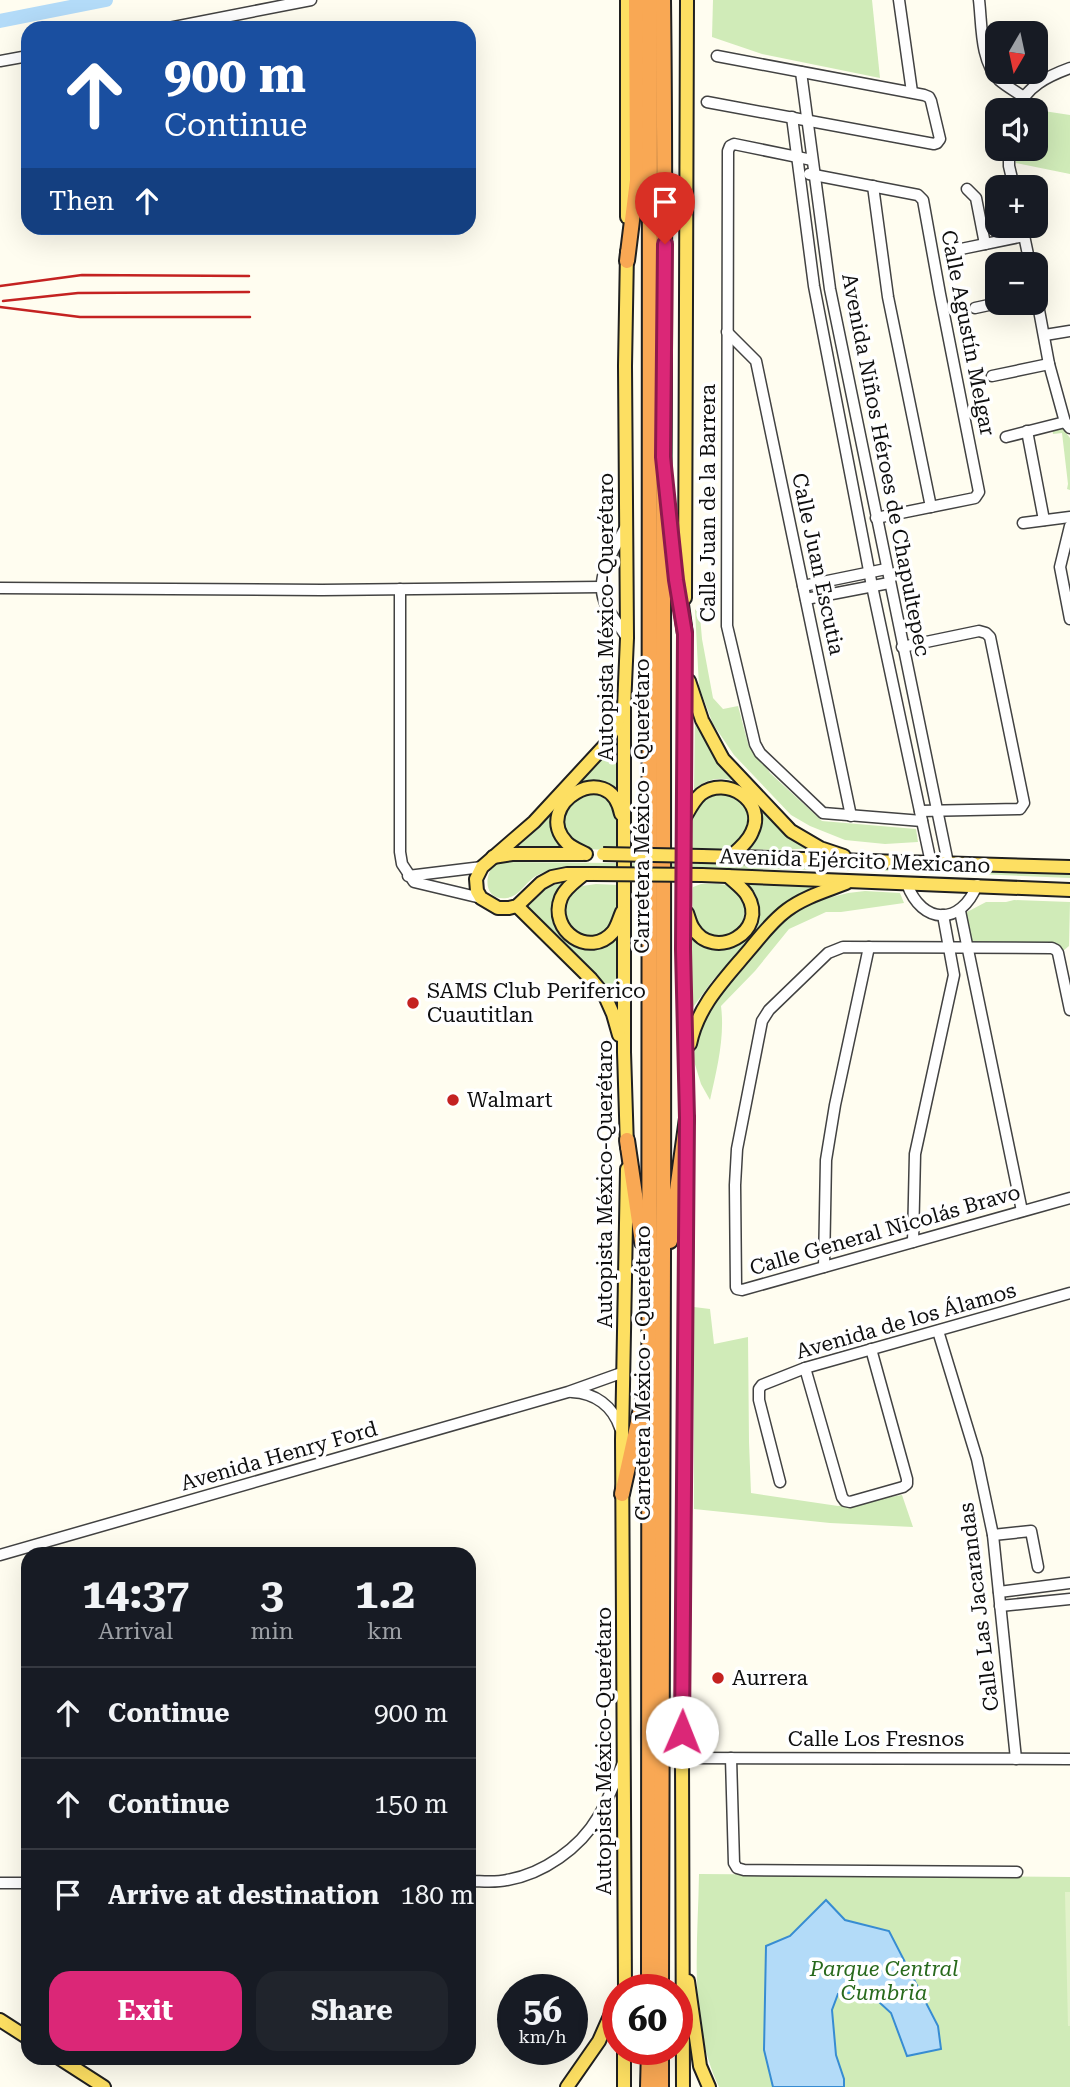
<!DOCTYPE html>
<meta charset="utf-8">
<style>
body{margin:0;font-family:"Roboto Serif",serif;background:#20242c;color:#f1f3f6;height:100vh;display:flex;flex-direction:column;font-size:26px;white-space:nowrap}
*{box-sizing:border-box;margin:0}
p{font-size:23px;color:#9ea1a6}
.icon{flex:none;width:38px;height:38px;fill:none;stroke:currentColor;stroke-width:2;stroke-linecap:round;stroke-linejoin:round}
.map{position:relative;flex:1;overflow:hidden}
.sheet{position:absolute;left:21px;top:1547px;width:455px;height:518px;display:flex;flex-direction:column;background:#171b24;border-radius:21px;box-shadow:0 7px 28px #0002}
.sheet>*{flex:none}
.top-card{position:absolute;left:21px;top:21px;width:455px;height:214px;border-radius:21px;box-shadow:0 7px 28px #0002;background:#1a4fa0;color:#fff;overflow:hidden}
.needle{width:46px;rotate:189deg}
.buttons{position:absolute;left:985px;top:21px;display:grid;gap:14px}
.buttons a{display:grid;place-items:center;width:63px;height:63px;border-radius:14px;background:#171b24;box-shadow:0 7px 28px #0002;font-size:35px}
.speed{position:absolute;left:497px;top:1974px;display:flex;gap:14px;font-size:35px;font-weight:700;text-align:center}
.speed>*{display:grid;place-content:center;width:91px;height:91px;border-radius:50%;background:#171b24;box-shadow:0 7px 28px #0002;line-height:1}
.speed small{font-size:18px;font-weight:400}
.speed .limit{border:10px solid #d22;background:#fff;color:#111}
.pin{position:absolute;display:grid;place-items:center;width:60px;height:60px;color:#fff;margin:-72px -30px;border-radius:50% 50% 50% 0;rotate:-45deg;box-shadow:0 0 7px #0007}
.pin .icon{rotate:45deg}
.me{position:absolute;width:77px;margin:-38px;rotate:1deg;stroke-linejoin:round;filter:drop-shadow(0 0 5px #0008)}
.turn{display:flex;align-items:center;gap:24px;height:147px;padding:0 28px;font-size:32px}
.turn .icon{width:91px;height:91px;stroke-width:2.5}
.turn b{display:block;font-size:49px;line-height:60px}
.then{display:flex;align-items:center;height:66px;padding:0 28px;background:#0003;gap:14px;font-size:26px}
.eta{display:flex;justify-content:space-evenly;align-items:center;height:119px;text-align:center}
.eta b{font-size:42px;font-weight:700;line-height:49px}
.button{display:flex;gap:14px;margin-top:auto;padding:14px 28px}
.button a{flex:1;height:80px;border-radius:21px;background:#db2777;color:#fff;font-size:28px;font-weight:700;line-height:80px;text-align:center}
.button a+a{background:#20242c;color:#f1f3f6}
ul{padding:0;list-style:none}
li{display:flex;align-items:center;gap:21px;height:91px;padding:0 28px;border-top:2px solid #363941}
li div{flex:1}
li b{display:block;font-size:26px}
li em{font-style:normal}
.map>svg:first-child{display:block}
.green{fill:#d0ebb8}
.pitch{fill:#e2f2ca}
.water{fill:#b3dbf8;stroke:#378cd2;stroke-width:2}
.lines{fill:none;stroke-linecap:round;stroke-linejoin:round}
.river{stroke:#b3dbf8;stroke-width:14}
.minor-casing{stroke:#424242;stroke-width:13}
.major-casing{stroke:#202020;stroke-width:16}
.highway-casing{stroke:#202020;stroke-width:18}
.minor{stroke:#fff;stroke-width:10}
.major{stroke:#fddf62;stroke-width:12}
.highway{stroke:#f9a854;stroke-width:14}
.rail{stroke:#c42221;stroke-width:2.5}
.major-bridge-casing{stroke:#202020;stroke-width:16;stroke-linecap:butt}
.major-bridge{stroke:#fddf62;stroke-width:12}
.route-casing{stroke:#8e194d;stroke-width:18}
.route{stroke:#db2777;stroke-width:12}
.poi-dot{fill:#c42221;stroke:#fff;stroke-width:2.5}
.labels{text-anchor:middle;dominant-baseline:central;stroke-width:7;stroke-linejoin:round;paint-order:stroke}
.street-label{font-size:21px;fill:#0f0f0f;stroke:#fff}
.poi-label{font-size:21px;fill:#0f0f0f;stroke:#fff;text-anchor:start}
.park-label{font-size:21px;font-style:italic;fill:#28691c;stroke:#fff}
</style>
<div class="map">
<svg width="1070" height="2087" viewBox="0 0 1070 2087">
<rect width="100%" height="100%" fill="#fffdf0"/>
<g class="green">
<path d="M 713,0 L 872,0 L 880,78 L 762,54 L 712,37 Z"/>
<path d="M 1024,108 L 1070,115 L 1070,174 L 1016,163 L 1014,149 L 1036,149 L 1036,110 L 1024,110 Z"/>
<path d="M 1061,426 L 1070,438 L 1070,490 L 1067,489 L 1068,484 L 1062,433 L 1053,434 L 1052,428 Z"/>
<path d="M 695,609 L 700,616 L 702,639 L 713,698 L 723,709 L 738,706 L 749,747 L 758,754 L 770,773 L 822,821 L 916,829 L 918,842 L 885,844 L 845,840 L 810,826 L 791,815 L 734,755 L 713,724 L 699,687 Z"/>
<path d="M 695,718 L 720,761 L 820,848 L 773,850 L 746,849 C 759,837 762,823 759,806 C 752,798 744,786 735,782 C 722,775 703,780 694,790 Z"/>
<path d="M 619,730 L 617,792 C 588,783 584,776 561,801 L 565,849 L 512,849 Z"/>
<path d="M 581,792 L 606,794 L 617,809 L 619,849 C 591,850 585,852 564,832 L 563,811 Z"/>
<path d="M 717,792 L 739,795 C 742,800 749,809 751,815 C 752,822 748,831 744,836 C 730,853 711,850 691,849 L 691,816 L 695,801 Z"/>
<path d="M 505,862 L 918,866 L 1070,872 L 1070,878 L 910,871 L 587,867 C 569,868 548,867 533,878 C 524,885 519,896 507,898 C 484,901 483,876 495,864 Z"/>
<path d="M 569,881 C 565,892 557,907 555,919 C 553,945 602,952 614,939 C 616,936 617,932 619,929 L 618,1017 L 613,999 L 582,960 L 527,908 C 533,892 553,884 569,881 Z"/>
<path d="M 831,883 L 795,897 L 778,909 L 713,980 L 691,1010 L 691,930 L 714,948 L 757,916 C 757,902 755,893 743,884 Z"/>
<path d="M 596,884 L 619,885 C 619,912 618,929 590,938 C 565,928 561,923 568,896 L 582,886 Z"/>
<path d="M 701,884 C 710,884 720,883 729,886 C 751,895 747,919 735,934 C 730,935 723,938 718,938 C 692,938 691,906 693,887 Z"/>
<path d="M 865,891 L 900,893 L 904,903 L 841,912 L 826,912 L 789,929 L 755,971 L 721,1006 C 725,1037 717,1069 710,1100 L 701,1084 L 693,1058 L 693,1043 L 711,1001 L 760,945 L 794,910 L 816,901 L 848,893 Z"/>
<path d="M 1014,900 L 1070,902 L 1069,946 L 1063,951 L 1052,949 L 973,949 C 971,934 964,929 967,912 L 986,902 L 1006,902 Z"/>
<path d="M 694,1307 L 710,1309 L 714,1344 L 748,1337 L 749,1442 L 751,1493 L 838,1506 L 902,1495 L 913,1527 L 830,1523 L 694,1509 Z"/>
<path d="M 699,1874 L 1070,1877 L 1070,2087 L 719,2087 C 688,2022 698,1944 699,1874 Z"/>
</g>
<path class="pitch" d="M 1065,1892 L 1070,1892 L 1070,2026 L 1068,2026 Z"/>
<path class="water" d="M 826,1900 L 845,1920 L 889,1931 L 938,2026 L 941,2049 L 907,2056 L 891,2013 L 867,1991 L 838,1994 L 832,2010 L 836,2055 L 844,2079 L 844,2087 L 773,2087 L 764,2050 L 766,1946 L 790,1936 Z"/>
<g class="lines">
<path class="river" d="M 0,21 L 106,0"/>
<defs>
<g id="minor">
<path d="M 899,0 L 912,92"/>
<path d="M 979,0 C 982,25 980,61 999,80 C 1006,86 1015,91 1022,96"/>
<path d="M 169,28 L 311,0"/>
<path d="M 0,61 L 28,56"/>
<path d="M 801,72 L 830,289 L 948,863"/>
<path d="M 707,102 L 934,144 L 937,143 L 940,139 L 931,101 L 929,97 L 924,95 L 717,56"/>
<path d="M 1018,110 C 1025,87 1048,76 1070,68"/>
<path d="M 792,117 L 814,286 L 872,586 L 931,863"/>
<path d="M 1009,149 L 1009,166 L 1014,187"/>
<path d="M 812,160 L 734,144 L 730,146 L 728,151 L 727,626 L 755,744 L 760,753 L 823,813 L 922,821"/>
<path d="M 809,174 L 918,195 L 923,200 L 940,294 L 979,492 L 975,498 L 876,518"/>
<path d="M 873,186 L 888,297 L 931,507"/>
<path d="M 967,189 L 976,198 L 985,244"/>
<path d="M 1022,226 L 1030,264"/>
<path d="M 961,249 L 1024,236"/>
<path d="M 1036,294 L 1049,364 L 1065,422 L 1070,428"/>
<path d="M 975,308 L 998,303"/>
<path d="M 727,332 L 756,361 L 851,816"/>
<path d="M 1045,335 L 1070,331"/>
<path d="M 992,376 L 1049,364"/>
<path d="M 1027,431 L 1044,520"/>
<path d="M 1006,437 L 1065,422"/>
<path d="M 1023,523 L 1070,517"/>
<path d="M 1070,526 L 1060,567 L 1070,619"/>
<path d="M 625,528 C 613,552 593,579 606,605 C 612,616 620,627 627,638"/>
<path d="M 803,586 L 886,569"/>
<path d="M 0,588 L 322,590 L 601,587"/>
<path d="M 400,589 L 400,852 L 402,864 L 414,882 L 481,898"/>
<path d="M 806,599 L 889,583"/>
<path d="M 902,647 L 979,631 L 986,633 L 990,637 L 1024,803 L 1020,809 L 920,811"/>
<path d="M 408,876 L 482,867"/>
<path d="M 907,884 C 922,925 961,926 977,885"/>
<path d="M 960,911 L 1022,1211"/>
<path d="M 1070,1010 L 1058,953 L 1056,950 L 1052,948 L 843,947 L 828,953 L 769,1010 L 762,1021 L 737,1149 L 735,1185 L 736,1287 L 737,1289 L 742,1290 L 1070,1198"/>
<path d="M 913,1242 L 915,1154 L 954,975 L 943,915"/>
<path d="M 824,1267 L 826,1160 L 835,1105 L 869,947"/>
<path d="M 938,1331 L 977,1459 L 993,1535 L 1016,1759"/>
<path d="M 805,1368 L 842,1497 L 845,1501 L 850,1502 L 903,1487 L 907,1484 L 907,1479 L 871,1349"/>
<path d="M 572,1392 C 595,1393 613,1406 620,1428"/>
<path d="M 780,1482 L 759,1400 L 759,1389 L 762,1385 L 805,1368 L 1070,1293"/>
<path d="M 993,1535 L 1031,1531 L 1038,1567"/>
<path d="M 0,1555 L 568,1392 L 624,1372"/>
<path d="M 999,1592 L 1070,1583"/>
<path d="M 1000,1606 L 1070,1599"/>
<path d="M 682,1758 L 1070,1759"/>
<path d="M 731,1758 L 734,1863 L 737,1868 L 744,1870 L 1017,1872"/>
<path d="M 469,1881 C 481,1881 495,1883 507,1880 C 543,1874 580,1848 598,1817 C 608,1801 615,1781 623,1763"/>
<path d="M 0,1883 L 28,1883"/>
</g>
<g id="major">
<path d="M 627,0 L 627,217"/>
<path d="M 627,252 L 625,366 L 627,638 L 624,707 L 624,1052 L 627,1147"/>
<path d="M 685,598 L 687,0"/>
<path d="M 685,627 L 683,949 L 687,1127"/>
<path d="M 689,681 L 702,720 L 723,759 L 791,831 L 820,848 L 844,856"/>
<path d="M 685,817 C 689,810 694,800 701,794 C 726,775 767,801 752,832 C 748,842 738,850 730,857"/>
<path d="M 586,854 C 580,851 572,848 567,843 C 530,805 610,756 621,814"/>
<path d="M 702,856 L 1070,867"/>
<path d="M 493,857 L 512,854 L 583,854"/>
<path d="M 584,874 C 576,881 565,888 561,898 C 548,931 590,959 613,932 C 617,927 619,919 622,912"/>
<path d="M 594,874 L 567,874 L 552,877 L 541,883 L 517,906 L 509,908 L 498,908 L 481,898 L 477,891 L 476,879 L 482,867 L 534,822 L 608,742 L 621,713"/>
<path d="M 702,875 L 1070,890"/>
<path d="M 517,906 L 591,979 L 605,996 L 613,1014 L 619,1035"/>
<path d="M 687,913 C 689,918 690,924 693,928 C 713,962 770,932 747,895 C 743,888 734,882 728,876"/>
<path d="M 690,1044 C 698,1005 725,979 750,949 C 761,936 772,921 787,910 C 804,897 826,891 846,883"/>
<path d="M 688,1981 L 700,2066 L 709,2087"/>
<path d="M 625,1990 L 622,1440 L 627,1169"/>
<path d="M 0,2020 L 28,2038"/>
<path d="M 59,2058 L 104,2087"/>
<path d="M 567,2087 L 599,2041 L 618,1998"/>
<path d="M 624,2087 L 624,2049"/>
<path d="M 683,2087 L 682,1758 L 687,1155"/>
</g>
<g id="highway">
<path d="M 627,261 L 637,180 L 636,0"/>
<path d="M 671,531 L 685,634"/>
<path d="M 627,1140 L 642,1242"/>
<path d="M 670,1241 L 687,1118"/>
<path d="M 622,1494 L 644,1395"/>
<path d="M 649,1990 L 650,0"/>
<path d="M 661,1990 C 664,1550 663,1110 663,670 C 663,447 666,223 663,0"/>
<path d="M 648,2087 L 649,2049"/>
<path d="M 661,2087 L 661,2049"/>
</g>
</defs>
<use href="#minor" class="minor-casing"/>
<use href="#major" class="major-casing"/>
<use href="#highway" class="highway-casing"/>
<use href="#minor" class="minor"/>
<use href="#major" class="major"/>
<use href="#highway" class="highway"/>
<g class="rail">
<path d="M 0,286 L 82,275 L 249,276"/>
<path d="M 3,301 L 78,293 L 249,292"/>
<path d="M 0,307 L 80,317 L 250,317"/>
</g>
<defs>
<g id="major-bridge">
<path d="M 603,854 L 702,856"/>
<path d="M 594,874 L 702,875"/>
</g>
</defs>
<use href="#major-bridge" class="major-bridge-casing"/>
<use href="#major-bridge" class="major-bridge"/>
</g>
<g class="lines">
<defs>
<path id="route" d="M 665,244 L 663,457 L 676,580 L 685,634 L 683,949 L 687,1118 L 682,1732"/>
</defs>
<use href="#route" class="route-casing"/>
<use href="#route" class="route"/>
</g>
<g class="poi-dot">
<circle cx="413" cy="1003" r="7"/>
<circle cx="453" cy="1100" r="7"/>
<circle cx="718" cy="1678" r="7"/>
</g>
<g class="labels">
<g class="street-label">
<text transform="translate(968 333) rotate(79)">Calle Agustín Melgar</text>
<text transform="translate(886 465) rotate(79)">Avenida Niños Héroes de Chapultepec</text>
<text transform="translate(708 503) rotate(-90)">Calle Juan de la Barrera</text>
<text transform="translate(818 564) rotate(78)">Calle Juan Escutia</text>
<text transform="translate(606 617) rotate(-90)">Autopista México-Querétaro</text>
<text transform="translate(642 806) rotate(-90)">Carretera México - Querétaro</text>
<text transform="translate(855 861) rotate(2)">Avenida Ejército Mexicano</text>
<text transform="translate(605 1184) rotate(-90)">Autopista México-Querétaro</text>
<text transform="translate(885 1230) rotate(-16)">Calle General Nicolás Bravo</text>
<text transform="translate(906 1321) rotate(-16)">Avenida de los Álamos</text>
<text transform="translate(643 1373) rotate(-90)">Carretera México - Querétaro</text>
<text transform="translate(279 1456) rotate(-16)">Avenida Henry Ford</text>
<text transform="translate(979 1607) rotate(-97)">Calle Las Jacarandas</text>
<text x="876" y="1739">Calle Los Fresnos</text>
<text transform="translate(604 1751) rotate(-90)">Autopista México-Querétaro</text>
</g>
<g class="poi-label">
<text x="427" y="991">SAMS Club Periferico<tspan x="427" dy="24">Cuautitlan</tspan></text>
<text x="467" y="1100">Walmart</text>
<text x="732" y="1678">Aurrera</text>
</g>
<g class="park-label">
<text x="884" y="1969">Parque Central<tspan x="884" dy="24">Cumbria</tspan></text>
</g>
</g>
</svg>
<div class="buttons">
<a><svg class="needle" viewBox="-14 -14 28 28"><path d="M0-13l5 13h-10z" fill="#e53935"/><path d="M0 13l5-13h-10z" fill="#9ea1a6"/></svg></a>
<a><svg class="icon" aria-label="sound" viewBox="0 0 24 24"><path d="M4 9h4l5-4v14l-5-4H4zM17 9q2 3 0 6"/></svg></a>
<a>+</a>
<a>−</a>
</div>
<div class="speed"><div>56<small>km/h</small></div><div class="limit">60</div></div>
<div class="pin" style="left:665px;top:244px;background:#d93025"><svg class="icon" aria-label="arrive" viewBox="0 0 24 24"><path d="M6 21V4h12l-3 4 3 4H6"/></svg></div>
<svg class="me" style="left:682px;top:1732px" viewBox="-20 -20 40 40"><circle r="19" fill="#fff"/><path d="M0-13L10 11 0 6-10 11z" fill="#db2777"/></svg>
<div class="top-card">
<div class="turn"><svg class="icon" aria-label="ahead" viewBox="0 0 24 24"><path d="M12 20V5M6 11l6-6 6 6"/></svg><div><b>900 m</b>Continue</div></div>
<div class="then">Then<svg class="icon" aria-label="ahead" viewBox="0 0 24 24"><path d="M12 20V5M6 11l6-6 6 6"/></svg></div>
</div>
<section class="sheet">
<div class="eta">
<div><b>14:37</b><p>Arrival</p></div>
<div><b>3</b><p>min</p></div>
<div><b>1.2</b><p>km</p></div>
</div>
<ul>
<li><svg class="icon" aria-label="ahead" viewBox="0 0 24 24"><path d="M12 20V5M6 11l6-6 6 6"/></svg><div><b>Continue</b></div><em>900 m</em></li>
<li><svg class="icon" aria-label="ahead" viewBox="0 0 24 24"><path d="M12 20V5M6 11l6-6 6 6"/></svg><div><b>Continue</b></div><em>150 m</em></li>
<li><svg class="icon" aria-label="arrive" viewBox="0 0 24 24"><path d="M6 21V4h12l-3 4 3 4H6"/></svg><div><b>Arrive at destination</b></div><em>180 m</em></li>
</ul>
<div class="button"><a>Exit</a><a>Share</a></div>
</section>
</div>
